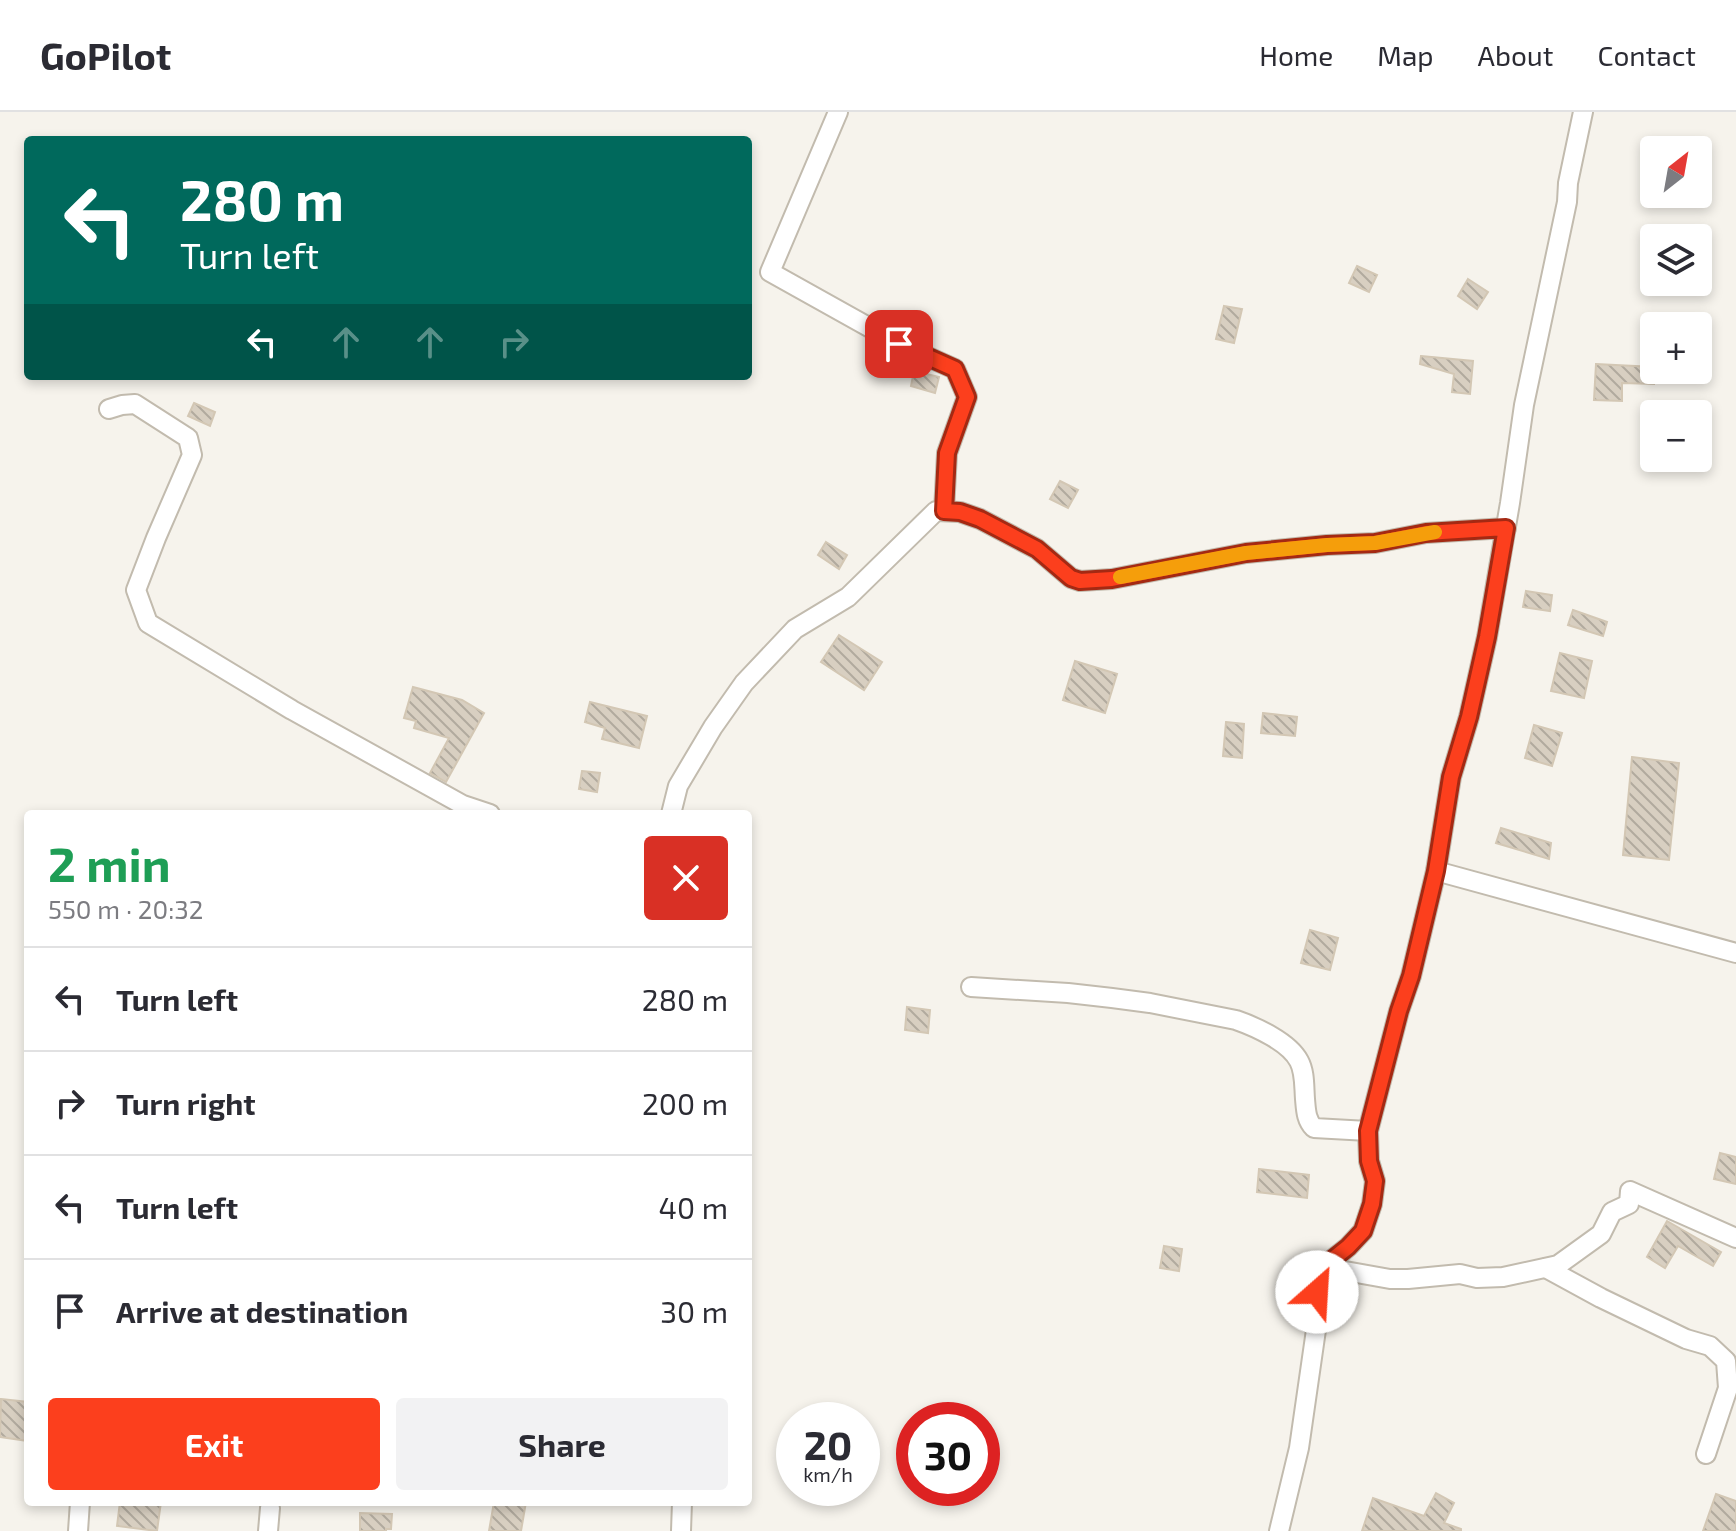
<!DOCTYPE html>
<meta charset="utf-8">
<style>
body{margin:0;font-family:"Exo 2",sans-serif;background:#f2f2f3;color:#2b2b33;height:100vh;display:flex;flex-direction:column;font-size:30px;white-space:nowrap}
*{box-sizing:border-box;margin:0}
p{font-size:26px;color:#7c7c81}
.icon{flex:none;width:44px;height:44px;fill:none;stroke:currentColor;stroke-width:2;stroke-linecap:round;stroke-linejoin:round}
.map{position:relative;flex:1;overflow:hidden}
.side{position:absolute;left:24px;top:698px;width:728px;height:696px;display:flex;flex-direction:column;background:#fff;border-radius:8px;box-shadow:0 4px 12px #0003}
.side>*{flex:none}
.banner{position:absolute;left:24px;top:24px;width:728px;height:244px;border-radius:8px;box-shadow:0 4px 12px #0003;background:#00695c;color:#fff;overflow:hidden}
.needle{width:52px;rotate:31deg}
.fabs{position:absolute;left:1640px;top:24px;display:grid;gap:16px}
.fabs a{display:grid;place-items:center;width:72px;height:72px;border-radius:8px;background:#fff;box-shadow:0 4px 12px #0003;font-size:40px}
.speed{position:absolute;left:776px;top:1290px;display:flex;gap:16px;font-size:40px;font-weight:700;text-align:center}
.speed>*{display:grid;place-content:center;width:104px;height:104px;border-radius:50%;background:#fff;box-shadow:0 4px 12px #0003;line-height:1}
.speed small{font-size:20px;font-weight:400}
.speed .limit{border:12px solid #d22;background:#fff;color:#111}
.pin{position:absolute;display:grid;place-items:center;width:68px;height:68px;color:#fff;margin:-34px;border-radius:16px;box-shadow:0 4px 12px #0006}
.me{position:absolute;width:88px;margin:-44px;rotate:26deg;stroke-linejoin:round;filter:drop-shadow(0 0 6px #0008)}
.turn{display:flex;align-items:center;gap:28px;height:168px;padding:0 24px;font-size:36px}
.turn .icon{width:104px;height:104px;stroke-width:2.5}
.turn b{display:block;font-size:56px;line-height:68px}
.lanes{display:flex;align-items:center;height:76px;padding:0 24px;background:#0003;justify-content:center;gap:40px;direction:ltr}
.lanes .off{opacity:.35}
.round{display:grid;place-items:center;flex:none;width:84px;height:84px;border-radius:8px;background:#f2f2f3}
.head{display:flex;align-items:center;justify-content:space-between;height:136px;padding:0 24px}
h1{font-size:48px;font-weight:700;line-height:60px;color:#1e9e55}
.action{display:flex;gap:16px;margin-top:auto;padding:16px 24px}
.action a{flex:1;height:92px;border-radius:8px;background:#fc3f1d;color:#fff;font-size:32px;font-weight:700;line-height:92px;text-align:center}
.action a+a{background:#f2f2f3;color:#2b2b33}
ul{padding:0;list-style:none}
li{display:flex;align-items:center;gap:24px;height:104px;padding:0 24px;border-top:2px solid #e1e1e2}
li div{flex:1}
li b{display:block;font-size:30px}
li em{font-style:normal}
header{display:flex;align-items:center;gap:48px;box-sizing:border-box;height:112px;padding:0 40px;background:#fff;border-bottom:2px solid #e1e1e2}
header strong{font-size:38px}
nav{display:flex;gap:44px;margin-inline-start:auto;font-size:28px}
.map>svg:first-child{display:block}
.building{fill:url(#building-back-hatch);stroke:#d3c7b4;stroke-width:2}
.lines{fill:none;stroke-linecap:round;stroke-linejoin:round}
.minor-casing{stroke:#c2bbae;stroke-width:22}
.minor{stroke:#fff;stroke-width:18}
.route-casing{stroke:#a42913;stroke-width:20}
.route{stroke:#fc3f1d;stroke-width:14}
.slow{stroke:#f59e0b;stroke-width:14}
</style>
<header>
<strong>GoPilot</strong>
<nav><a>Home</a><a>Map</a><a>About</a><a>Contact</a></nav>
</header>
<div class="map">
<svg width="1736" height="1419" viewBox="0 0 1736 1419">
<defs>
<pattern id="building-back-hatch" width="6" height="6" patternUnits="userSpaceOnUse" patternTransform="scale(2)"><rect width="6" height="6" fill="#d8cfc1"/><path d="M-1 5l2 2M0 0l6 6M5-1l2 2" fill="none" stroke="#b1aa9e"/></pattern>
</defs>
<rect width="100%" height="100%" fill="#f6f3ec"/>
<g class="building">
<path d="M 1357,154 L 1377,163 L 1369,180 L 1349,171 Z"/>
<path d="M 1468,167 L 1488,180 L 1477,197 L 1458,184 Z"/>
<path d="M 1224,194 L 1242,197 L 1234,231 L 1216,227 Z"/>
<path d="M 1421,244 L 1473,249 L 1470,282 L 1452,280 L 1454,262 L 1420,252 Z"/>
<path d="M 1596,252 L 1654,255 L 1654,272 L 1622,271 L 1622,289 L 1594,288 Z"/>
<path d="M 914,259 L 939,265 L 935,281 L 911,274 Z"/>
<path d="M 194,291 L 215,300 L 210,314 L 188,304 Z"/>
<path d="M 1060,369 L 1078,378 L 1068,396 L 1050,387 Z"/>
<path d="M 826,430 L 847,443 L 839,457 L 818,443 Z"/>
<path d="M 1526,479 L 1552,483 L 1550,499 L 1523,495 Z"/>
<path d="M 1573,498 L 1607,510 L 1603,524 L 1568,513 Z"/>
<path d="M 839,523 L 882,550 L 864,578 L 821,550 Z"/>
<path d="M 1560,541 L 1592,549 L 1584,586 L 1551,579 Z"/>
<path d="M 1075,549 L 1117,562 L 1105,601 L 1063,588 Z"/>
<path d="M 413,575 L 462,588 L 484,601 L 446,670 L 430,661 L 449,626 L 414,616 L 416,609 L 404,606 Z"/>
<path d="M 590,590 L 647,604 L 639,636 L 602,627 L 605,616 L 585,610 Z"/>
<path d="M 1263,601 L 1297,605 L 1295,624 L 1261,621 Z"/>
<path d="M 1226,610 L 1244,612 L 1242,646 L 1223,644 Z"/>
<path d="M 1534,613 L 1562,621 L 1552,654 L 1525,646 Z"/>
<path d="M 1632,645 L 1679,651 L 1669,748 L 1623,743 Z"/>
<path d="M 582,659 L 600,661 L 597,680 L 579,677 Z"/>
<path d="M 1501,716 L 1551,731 L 1549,747 L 1496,731 Z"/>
<path d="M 1310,818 L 1338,826 L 1330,858 L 1301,851 Z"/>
<path d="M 907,895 L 930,898 L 928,921 L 905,918 Z"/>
<path d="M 1720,1041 L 1736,1045 L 1736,1072 L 1714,1067 Z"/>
<path d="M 1259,1057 L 1309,1063 L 1307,1086 L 1257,1080 Z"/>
<path d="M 1667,1109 L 1721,1140 L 1713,1154 L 1678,1134 L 1665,1156 L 1647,1145 Z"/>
<path d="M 1164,1134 L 1182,1137 L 1179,1159 L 1160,1156 Z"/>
<path d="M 1,1287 L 28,1290 L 28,1329 L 0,1325 Z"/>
<path d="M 1436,1381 L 1454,1391 L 1444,1411 L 1461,1417 L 1461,1419 L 1362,1419 L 1373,1386 L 1424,1404 Z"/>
<path d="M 1716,1382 L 1736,1389 L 1736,1419 L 1703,1419 Z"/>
<path d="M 120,1390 L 161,1390 L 157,1419 L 117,1414 Z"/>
<path d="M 494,1390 L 526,1390 L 521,1419 L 489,1419 Z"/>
<path d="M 360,1401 L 392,1402 L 391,1417 L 386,1417 L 386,1419 L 360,1419 Z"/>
</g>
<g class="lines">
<defs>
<g id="minor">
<path d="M 838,0 L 770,160 L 899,232 L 955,257 L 967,285 L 947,341 L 944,399"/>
<path d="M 109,297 L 122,293 L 135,292 L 188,326 L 192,343 L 156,426 L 136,478 L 148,511 L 292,598 L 463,693 L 490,702"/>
<path d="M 671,702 L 678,674 L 713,615 L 744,571 L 795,517 L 848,485 L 936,399 L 960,400 L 980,407 L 1037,437 L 1071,466 L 1080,469 L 1112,467 L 1246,441 L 1327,433 L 1375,431 L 1426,421 L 1506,416"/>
<path d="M 1436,759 L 1736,841"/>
<path d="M 971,875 L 1068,881 L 1112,886 L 1150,891 L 1236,908 C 1256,915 1289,930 1299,949 C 1305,960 1304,974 1305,987 C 1306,998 1306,1008 1314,1016 L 1368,1019"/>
<path d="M 1323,1155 L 1390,1167 L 1408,1167 L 1460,1162 L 1477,1166 L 1503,1165 L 1558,1153 L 1601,1122 L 1612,1100 L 1629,1092 L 1630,1079 L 1736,1126"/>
<path d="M 1546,1156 L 1601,1186 L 1686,1227 L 1710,1234 L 1726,1249 L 1728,1276 L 1706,1342"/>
<path d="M 78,1419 L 80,1390"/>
<path d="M 268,1419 L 270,1396"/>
<path d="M 681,1419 L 682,1390"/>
<path d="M 1279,1419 L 1299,1336 L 1318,1204 L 1317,1180 L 1319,1164 L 1323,1155 L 1348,1135 L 1363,1119 L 1372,1092 L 1375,1069 L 1369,1049 L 1368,1019 L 1399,899 L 1411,864 L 1436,759 L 1451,665 L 1469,605 L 1487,525 L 1510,391 L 1524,293 L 1567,90 L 1568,71 L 1583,0"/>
</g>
</defs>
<use href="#minor" class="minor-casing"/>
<use href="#minor" class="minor"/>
</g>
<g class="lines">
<defs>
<path id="route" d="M 899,232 L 955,257 L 967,285 L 947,341 L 944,399 L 960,400 L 980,407 L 1037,437 L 1071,466 L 1080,469 L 1112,467 L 1246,441 L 1327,433 L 1375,431 L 1426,421 L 1506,416 L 1487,525 L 1469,605 L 1451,665 L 1436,759 L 1411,864 L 1399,899 L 1368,1019 L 1369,1049 L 1375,1069 L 1372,1092 L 1363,1119 L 1348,1135 L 1323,1155 L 1319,1164 L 1317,1180"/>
</defs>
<use href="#route" class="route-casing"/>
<use href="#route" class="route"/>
<path class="slow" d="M 1120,465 L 1246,441 L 1327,433 L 1375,431 L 1435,420"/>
</g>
</svg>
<div class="fabs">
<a><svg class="needle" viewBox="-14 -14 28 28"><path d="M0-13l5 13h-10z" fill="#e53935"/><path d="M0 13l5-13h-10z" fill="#7c7c81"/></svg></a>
<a><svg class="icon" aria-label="layers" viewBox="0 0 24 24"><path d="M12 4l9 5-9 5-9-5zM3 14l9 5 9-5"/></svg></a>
<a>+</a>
<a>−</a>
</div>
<div class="speed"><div>20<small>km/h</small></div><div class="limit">30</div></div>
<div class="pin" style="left:899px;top:232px;background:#d93025"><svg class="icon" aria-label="arrive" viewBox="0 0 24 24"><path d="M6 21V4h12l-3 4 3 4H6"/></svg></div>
<svg class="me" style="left:1317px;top:1180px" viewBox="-20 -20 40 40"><circle r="19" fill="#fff"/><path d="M0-13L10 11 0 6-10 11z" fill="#fc3f1d"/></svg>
<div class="banner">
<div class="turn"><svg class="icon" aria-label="left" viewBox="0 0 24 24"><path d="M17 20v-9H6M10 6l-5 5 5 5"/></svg><div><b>280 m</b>Turn left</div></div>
<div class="lanes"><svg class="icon" aria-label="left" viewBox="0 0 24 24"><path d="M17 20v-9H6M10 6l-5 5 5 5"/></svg><svg class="icon off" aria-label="ahead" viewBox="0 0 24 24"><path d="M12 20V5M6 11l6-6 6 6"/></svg><svg class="icon off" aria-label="ahead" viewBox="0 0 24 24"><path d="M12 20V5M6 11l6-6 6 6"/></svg><svg class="icon off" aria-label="right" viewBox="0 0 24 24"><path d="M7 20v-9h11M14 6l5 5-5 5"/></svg></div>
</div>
<section class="side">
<div class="head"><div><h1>2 min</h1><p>550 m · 20:32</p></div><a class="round" style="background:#d93025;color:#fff"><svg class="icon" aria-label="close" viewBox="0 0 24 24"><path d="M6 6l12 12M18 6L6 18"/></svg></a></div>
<ul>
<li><svg class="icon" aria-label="left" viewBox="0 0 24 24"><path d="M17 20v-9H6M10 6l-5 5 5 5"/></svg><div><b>Turn left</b></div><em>280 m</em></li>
<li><svg class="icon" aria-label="right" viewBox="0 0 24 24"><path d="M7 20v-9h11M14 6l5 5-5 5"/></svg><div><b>Turn right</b></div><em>200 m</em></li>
<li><svg class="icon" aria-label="left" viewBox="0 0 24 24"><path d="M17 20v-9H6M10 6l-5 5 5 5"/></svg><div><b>Turn left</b></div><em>40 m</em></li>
<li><svg class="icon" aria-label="arrive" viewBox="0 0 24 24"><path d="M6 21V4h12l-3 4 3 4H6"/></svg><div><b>Arrive at destination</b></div><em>30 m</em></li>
</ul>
<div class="action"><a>Exit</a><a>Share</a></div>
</section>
</div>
